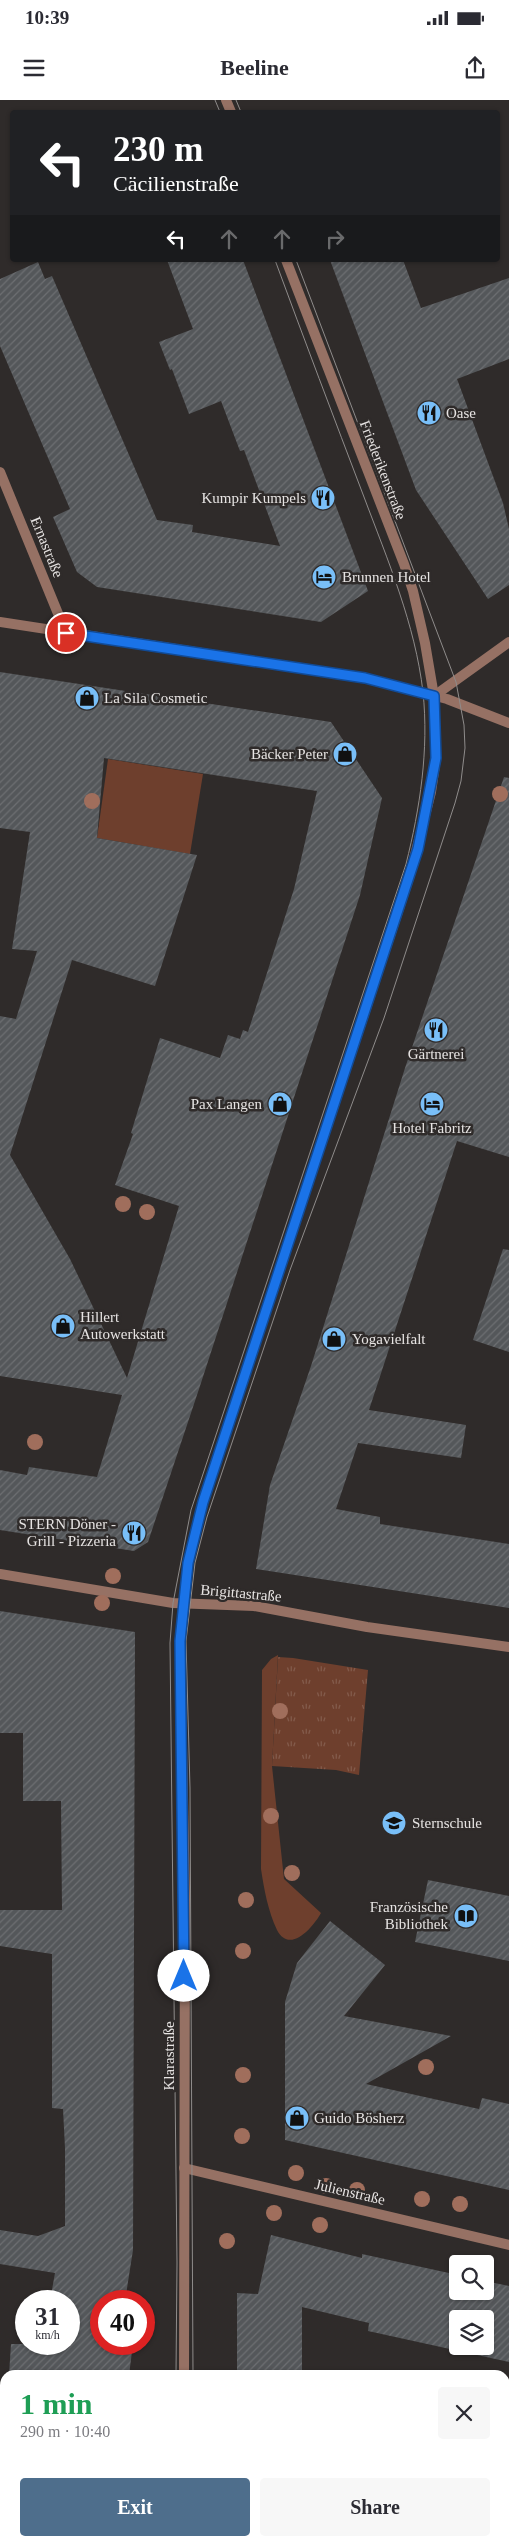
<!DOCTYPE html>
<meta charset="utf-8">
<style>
body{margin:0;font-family:"Times New Roman",serif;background:#f7f7f7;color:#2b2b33;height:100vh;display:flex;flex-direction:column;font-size:19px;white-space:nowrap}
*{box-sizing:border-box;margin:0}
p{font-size:16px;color:#7c7c81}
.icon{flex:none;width:28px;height:28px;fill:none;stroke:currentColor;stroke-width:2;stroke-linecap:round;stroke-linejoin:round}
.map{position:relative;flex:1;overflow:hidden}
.panel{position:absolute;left:0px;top:2270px;width:510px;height:176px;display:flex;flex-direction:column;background:#fff;border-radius:15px 15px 0 0;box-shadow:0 1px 4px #0004}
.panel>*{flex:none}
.hud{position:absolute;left:10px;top:10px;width:490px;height:152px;border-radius:5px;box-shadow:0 1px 4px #0004;background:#202124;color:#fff;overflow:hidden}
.controls{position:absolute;left:449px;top:2155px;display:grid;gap:10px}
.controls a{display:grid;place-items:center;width:45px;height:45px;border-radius:5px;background:#fff;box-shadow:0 1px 4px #0004;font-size:25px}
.speed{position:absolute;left:15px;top:2190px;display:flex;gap:10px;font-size:25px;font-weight:700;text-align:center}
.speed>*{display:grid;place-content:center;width:65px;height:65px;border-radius:50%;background:#fff;box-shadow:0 1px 4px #0004;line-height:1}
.speed small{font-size:12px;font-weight:400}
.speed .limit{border:8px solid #d22;background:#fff;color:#111}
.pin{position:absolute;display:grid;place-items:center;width:42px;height:42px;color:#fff;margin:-21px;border:2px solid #fff;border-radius:50%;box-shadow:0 1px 5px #0007}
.me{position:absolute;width:55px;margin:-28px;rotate:0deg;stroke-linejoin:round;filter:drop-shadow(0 0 4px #0008)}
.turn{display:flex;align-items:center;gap:18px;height:105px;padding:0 20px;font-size:22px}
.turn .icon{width:65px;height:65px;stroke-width:2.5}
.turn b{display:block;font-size:35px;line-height:42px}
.lanes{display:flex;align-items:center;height:48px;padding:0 20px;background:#0003;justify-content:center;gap:25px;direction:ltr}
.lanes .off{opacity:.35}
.round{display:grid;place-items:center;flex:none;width:52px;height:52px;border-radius:5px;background:#f7f7f7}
.summary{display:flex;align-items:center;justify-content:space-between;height:85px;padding:0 20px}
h1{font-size:30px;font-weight:600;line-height:38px;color:#1e9e55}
.cta{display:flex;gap:10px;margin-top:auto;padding:10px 20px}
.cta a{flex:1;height:58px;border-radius:5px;background:#4e6e8c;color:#fff;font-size:20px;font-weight:600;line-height:58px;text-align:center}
.cta a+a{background:#f7f7f7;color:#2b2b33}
.status{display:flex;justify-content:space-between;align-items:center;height:35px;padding:0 25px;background:#fff;direction:ltr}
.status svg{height:14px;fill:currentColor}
header{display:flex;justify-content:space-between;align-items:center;height:65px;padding:0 20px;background:#fff;font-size:22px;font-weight:600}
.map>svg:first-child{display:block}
.green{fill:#6e3f2d}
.park{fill:url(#park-tufts)}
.building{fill:url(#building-hatch);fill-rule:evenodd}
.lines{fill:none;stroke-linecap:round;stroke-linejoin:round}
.minor{stroke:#967164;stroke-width:10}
.tertiary{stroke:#967164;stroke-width:10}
.tram{stroke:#8f8c8b;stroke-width:1}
.tree{fill:#a06e5c}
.route-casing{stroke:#114b97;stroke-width:12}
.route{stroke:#1a73e8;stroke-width:9}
.labels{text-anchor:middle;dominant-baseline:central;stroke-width:5;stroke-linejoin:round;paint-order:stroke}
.poi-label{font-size:15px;fill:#e7e4e3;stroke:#2f2b2a;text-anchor:start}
.street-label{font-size:15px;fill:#e7e4e3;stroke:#2f2b2a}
</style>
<div class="status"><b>10:39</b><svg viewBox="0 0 49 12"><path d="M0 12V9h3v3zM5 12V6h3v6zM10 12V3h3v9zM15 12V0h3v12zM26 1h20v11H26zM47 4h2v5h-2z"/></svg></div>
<header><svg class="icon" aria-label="menu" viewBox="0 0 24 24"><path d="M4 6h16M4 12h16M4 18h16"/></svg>Beeline<svg class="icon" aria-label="share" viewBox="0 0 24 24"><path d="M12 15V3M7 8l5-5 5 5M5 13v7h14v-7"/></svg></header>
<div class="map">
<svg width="509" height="2446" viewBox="0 0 509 2446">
<defs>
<pattern id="park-tufts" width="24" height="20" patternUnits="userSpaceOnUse" patternTransform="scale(1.25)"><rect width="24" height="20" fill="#6e3f2d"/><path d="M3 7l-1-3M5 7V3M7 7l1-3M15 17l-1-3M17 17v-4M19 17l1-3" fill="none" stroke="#835b4b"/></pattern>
<pattern id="building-hatch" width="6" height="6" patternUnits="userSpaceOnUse" patternTransform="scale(1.25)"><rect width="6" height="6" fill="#54575a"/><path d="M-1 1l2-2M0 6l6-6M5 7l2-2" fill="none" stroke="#6d6f72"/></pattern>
</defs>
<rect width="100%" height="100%" fill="#2f2b2a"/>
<g class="green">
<path d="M 108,659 L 203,674 L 190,754 L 97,738 Z"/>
<path d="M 278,1555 L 272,1666 L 284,1779 L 321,1813 C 314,1826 290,1855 277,1830 C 268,1811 264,1789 261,1769 L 262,1570 L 271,1559 Z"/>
</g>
<path class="park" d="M 278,1557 L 293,1558 L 368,1570 L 359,1675 L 336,1670 L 272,1666 Z"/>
<g class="building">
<path d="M 167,160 L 243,160 L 368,491 L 321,522 L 97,487 L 77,472 L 53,417 L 70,409 L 0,246 L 0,179 L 38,162 L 45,179 L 52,176 L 157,420 L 193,425 L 192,432 L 280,446 L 244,350 L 240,351 L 221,301 L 189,314 L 172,269 L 170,270 L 159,242 L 193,229 Z"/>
<path d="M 330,160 L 403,160 L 421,208 L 509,178 L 509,259 L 457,279 L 503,403 L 509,429 L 509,485 L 488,499 L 416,390 Z"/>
<path d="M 0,572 L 331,622 L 382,698 L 360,795 L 199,1289 L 148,1442 L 134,1451 L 0,1430 L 0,1370 L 27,1375 L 29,1367 L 97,1377 L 122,1295 L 0,1276 L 0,916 L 16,919 L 37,851 L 12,849 L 30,732 L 0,728 ZM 104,658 L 317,691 L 294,789 L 248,932 L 243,930 L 240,939 L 228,935 L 220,958 L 160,938 L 131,1033 L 133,1034 L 115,1085 L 179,1106 L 127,1278 L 70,1159 L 10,1055 L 72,860 L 155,886 L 197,755 L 97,738 Z"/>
<path d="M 504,677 L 509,678 L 509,1057 L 457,1041 L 369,1310 L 466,1325 L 461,1358 L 358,1343 L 336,1409 L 380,1417 L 380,1424 L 509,1444 L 509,1508 L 256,1469 L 270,1385 L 311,1266 L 405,968 Z"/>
<path d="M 503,1149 L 509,1150 L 509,1252 L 473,1240 Z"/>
<path d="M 0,1511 L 135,1532 L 133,2150 L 125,2201 L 101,2201 L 101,2244 L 133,2244 L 129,2275 L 9,2275 L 11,2244 L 69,2244 L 69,2201 L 50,2201 L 55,2173 L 0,2164 L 0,2130 L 38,2136 L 65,2126 L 65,2048 L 63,2009 L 52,2008 L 52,1854 L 0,1846 L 0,1810 L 62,1810 L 61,1701 L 23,1701 L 23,1633 L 0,1633 Z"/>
<path d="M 428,1780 L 509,1796 L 509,1861 L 415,1842 Z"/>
<path d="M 330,1821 L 385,1865 L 344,1916 L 451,1936 L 366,1984 L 479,2009 L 482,1998 L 509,2004 L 509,2090 L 285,2040 L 285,1902 L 297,1863 Z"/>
<path d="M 271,2135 L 362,2158 L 362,2154 L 458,2175 L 458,2191 L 485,2191 L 485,2181 L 509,2186 L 509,2262 L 368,2231 L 369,2223 L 302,2207 L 302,2275 L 237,2275 L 237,2193 L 258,2194 ZM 458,2219 L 485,2219 L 485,2246 L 458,2246 Z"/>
</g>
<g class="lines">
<g class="minor">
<path d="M 0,372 L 66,533"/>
<path d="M 434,596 L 509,542"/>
<path d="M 0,1474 L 173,1503 L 254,1506 L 367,1527 L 509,1547"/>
<path d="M 184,2068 L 509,2145"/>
</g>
<g class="tertiary">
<path d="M 226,0 L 231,12"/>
<path d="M 0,522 L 365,578 L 447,599 L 509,623"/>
<path d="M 184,2275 L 185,1799 L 180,1541 L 188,1463 L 203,1402 L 410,775 L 431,692 L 436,658 L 434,596 L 425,543 L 413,491 L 404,464 L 286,160"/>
<path d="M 178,2446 L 179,2441"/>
</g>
<g class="tram">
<path d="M 215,0 L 220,12"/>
<path d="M 236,0 L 241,12"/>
<path d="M 176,2275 L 177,2163 L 170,1543 L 173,1503 L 191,1410 L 406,764 C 420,708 429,650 423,592 C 415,524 388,461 364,397 C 334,318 304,239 275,160"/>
<path d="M 193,2275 L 190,1688 L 186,1541 L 195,1463 L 207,1417 L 290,1170 L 384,918 L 455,703 L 461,681 L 465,648 L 464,625 L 456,582 L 296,160"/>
<path d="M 170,2446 L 171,2441"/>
<path d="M 188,2446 L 188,2441"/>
</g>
</g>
<g class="tree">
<circle cx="500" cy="694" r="8"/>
<circle cx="92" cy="701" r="8"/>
<circle cx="123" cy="1104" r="8"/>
<circle cx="147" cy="1112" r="8"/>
<circle cx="35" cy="1342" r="8"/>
<circle cx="113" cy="1476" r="8"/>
<circle cx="102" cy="1503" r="8"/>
<circle cx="280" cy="1611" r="8"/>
<circle cx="271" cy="1716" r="8"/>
<circle cx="292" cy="1773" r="8"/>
<circle cx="246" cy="1800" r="8"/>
<circle cx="243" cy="1851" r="8"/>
<circle cx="426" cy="1967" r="8"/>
<circle cx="243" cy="1975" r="8"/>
<circle cx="242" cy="2036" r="8"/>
<circle cx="296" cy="2073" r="8"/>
<circle cx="326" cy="2086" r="8"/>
<circle cx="357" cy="2090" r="8"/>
<circle cx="422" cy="2099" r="8"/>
<circle cx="460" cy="2104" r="8"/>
<circle cx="274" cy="2113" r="8"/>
<circle cx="320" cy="2125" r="8"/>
<circle cx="227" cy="2141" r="8"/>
</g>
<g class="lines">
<defs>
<path id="route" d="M 66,533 L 365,578 L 434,596 L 436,658 L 418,749 L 203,1402 L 188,1463 L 180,1541 L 184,1876"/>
</defs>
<use href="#route" class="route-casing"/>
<use href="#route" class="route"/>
</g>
<defs>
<symbol id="restaurant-disc" viewBox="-11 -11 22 22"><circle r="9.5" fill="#79bff8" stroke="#2f2b2a"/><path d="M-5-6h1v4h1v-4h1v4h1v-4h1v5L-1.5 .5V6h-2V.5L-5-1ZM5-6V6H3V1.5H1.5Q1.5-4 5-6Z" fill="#111"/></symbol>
<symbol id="hotel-disc" viewBox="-11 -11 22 22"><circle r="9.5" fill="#79bff8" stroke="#2f2b2a"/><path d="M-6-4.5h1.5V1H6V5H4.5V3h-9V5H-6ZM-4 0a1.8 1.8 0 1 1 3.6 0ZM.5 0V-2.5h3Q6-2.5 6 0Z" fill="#111"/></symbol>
<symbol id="shop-disc" viewBox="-11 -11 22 22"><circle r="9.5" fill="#79bff8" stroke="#2f2b2a"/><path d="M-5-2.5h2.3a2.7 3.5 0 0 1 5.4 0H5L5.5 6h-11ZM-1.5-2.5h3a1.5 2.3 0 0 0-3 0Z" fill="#111"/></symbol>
<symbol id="school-disc" viewBox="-11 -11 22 22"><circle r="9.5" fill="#79bff8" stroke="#2f2b2a"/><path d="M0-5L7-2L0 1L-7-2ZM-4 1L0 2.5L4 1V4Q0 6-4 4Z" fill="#111"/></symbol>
<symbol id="library-disc" viewBox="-11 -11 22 22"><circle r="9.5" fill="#79bff8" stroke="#2f2b2a"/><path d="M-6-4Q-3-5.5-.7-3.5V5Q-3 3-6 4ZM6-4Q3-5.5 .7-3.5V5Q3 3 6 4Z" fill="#111"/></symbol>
</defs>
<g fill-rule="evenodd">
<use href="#restaurant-disc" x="415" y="299" width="28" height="28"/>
<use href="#restaurant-disc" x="309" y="384" width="28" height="28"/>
<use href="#hotel-disc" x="310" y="463" width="28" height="28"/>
<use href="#shop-disc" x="73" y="584" width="28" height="28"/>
<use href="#shop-disc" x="331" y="640" width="28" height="28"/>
<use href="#restaurant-disc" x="422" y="916" width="28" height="28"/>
<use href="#shop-disc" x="266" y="990" width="28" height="28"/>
<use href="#hotel-disc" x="418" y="990" width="28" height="28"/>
<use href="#shop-disc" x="49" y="1212" width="28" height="28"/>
<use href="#shop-disc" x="320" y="1225" width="28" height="28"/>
<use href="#restaurant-disc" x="120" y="1419" width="28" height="28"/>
<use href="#school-disc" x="380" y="1709" width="28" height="28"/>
<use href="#library-disc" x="452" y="1802" width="28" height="28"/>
<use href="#shop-disc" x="283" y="2004" width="28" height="28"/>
</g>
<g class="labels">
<g class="poi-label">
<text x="446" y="313">Oase</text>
<text x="306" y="398" text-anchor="end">Kumpir Kumpels</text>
<text x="342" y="477">Brunnen Hotel</text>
<text x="104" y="598">La Sila Cosmetic</text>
<text x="328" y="654" text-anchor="end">Bäcker Peter</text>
<text x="436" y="954" text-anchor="middle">Gärtnerei</text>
<text x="262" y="1004" text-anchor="end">Pax Langen</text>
<text x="432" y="1028" text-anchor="middle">Hotel Fabritz</text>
<text x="80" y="1217">Hillert<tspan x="80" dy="17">Autowerkstatt</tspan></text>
<text x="352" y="1239">Yogavielfalt</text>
<text x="116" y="1424" text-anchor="end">STERN Döner -<tspan x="116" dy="17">Grill - Pizzeria</tspan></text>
<text x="412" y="1723">Sternschule</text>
<text x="448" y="1807" text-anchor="end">Französische<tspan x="448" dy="17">Bibliothek</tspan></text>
<text x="314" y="2018">Guido Bösherz</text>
</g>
<g class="street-label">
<text transform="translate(383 370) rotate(69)">Friederikenstraße</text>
<text transform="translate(47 447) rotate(68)">Ernastraße</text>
<text transform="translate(241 1493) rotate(5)">Brigittastraße</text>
<text transform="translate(169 1956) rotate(-90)">Klarastraße</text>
<text transform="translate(350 2092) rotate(13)">Julienstraße</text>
</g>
</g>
</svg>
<div class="controls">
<a><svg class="icon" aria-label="search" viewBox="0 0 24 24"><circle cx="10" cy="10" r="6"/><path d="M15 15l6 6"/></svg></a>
<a><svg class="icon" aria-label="layers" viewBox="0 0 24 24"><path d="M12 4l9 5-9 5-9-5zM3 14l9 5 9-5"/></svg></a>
</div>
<div class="speed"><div>31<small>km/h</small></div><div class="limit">40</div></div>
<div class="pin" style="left:66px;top:533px;background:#d93025"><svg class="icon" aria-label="arrive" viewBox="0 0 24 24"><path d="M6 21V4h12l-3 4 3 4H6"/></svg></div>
<svg class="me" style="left:184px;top:1876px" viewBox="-20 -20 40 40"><circle r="19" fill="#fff"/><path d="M0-13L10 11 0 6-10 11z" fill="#1a73e8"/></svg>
<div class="hud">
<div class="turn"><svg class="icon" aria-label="left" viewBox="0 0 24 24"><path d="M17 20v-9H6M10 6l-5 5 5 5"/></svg><div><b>230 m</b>Cäcilienstraße</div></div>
<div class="lanes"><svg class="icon" aria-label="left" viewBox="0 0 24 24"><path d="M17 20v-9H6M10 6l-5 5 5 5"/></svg><svg class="icon off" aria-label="ahead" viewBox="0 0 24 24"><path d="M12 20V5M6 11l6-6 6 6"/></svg><svg class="icon off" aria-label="ahead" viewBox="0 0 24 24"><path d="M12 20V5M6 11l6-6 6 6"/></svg><svg class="icon off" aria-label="right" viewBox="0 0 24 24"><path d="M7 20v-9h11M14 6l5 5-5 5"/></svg></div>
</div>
<section class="panel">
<div class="summary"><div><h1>1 min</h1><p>290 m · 10:40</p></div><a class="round"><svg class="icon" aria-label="close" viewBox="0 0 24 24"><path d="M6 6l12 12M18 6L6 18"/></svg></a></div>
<div class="cta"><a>Exit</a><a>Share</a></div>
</section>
</div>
